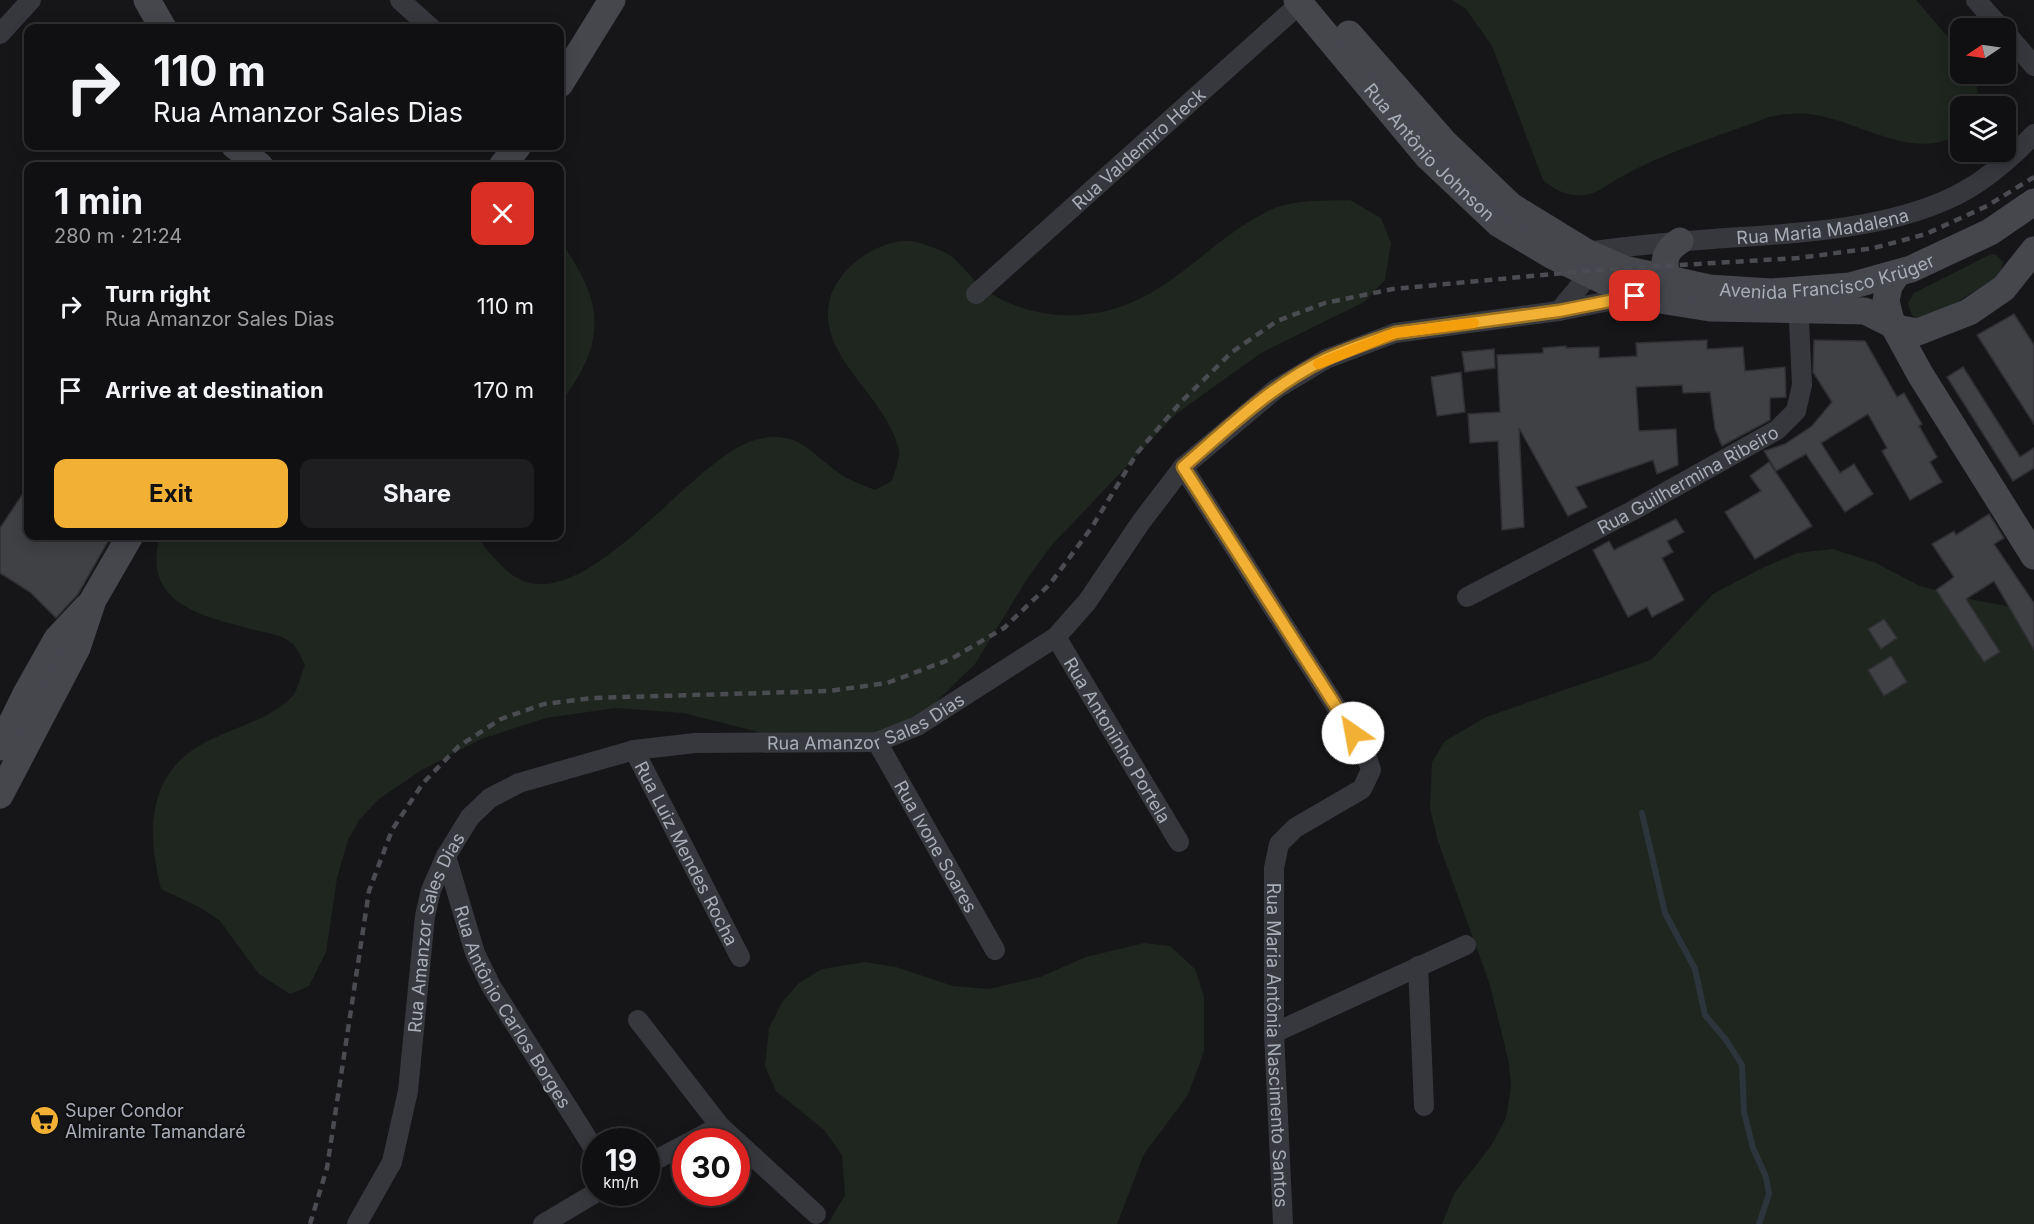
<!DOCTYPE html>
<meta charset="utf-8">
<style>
body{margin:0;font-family:Inter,sans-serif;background:#1e1e20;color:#f1f3f6;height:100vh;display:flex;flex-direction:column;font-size:22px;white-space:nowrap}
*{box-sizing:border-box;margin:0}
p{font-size:20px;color:#9c9d9f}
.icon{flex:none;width:33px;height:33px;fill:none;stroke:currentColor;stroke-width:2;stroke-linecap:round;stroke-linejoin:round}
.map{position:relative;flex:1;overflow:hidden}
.drawer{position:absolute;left:24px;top:162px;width:540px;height:378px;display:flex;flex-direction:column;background:#101012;border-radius:12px;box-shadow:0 3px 15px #0003,0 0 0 2px #303032}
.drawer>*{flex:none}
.banner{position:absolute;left:24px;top:24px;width:540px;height:126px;border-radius:12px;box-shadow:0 3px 15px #0003,0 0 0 2px #303032;background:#101012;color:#f1f3f6;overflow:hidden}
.needle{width:39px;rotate:257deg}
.controls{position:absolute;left:1950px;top:18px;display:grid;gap:12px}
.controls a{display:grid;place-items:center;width:66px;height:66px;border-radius:12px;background:#101012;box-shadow:0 3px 15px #0003,0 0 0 2px #303032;font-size:30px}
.speed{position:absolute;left:582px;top:1128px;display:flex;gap:12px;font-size:30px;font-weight:700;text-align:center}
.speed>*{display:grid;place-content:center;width:78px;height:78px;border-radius:50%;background:#101012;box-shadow:0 3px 15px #0003,0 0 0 2px #303032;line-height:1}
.speed small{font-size:15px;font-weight:400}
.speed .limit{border:9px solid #d22;background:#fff;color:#111}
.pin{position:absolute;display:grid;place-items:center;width:51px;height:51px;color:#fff;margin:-26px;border-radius:12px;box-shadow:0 3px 9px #0006}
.me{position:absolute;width:66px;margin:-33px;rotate:327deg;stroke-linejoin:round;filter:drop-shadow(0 0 4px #0008)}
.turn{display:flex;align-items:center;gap:21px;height:126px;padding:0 30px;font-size:27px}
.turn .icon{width:78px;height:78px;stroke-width:2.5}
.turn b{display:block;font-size:42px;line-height:51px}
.round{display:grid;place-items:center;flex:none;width:63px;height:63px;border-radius:12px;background:#1e1e20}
.overview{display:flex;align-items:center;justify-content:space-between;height:102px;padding:0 30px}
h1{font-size:36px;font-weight:700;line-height:45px}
.primary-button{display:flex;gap:12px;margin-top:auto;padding:12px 30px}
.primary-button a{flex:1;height:69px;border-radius:12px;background:#f2b134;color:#111;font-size:24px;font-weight:700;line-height:69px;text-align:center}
.primary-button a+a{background:#1e1e20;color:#f1f3f6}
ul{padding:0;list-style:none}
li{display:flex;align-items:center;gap:18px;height:84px;padding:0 30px}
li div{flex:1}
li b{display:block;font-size:22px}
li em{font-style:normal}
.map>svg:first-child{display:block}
.green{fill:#1e261f}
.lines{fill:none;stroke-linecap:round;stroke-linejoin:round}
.stream{stroke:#2c353c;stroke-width:6}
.building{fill:#404145;stroke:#303034;stroke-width:1.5}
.street{stroke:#37383d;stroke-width:20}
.secondary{stroke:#45474d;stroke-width:27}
.rail{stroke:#4a4c52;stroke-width:4.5;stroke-dasharray:8 6;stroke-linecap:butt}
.route-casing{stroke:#9d7322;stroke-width:15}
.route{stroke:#f2b134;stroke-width:10}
.slow{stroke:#f59e0b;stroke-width:10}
.labels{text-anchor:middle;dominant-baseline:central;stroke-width:4.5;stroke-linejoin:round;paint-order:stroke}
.street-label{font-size:18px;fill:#a8adb8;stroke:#111113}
.poi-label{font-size:18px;fill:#a8adb8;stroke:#111113;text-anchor:start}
</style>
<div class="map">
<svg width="2034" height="1224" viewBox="0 0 2034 1224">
<rect width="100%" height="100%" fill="#161618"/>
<g class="green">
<path d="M 1452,0 L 1916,0 L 1960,51 L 1960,74 L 1974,74 L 1980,103 L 1978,106 L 1960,106 L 1960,132 C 1919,164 1858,121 1815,115 C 1799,112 1785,114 1769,117 C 1720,136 1667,151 1621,177 C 1605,185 1596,197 1575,195 C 1562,194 1553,188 1543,180 L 1492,46 L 1466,9 Z"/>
<path d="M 1350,200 L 1381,218 L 1391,243 L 1385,280 L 1364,302 L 1261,353 L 1176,414 L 1051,546 L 1027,579 L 975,664 L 935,703 L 906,721 L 870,735 L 766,734 L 683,713 L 616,708 L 546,718 L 481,739 L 420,771 L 379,799 L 359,820 L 348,840 L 337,878 L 326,952 L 309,986 L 290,994 L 259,974 L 220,921 L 201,908 L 161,889 C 146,829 147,770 210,740 C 237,726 268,720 291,698 C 298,691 301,674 305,665 C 301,658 297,646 290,642 C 281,634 266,633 255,630 C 203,616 141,605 160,536 L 478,536 C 483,548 494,557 503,567 C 575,641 691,452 759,439 C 801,430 811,455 842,475 C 851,481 864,485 875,490 L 892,481 C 894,473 900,460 899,451 C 890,399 818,358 829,303 C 835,270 877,239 910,241 C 920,242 936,248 944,252 C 960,259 970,279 984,289 C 1010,308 1047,317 1078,315 C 1164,310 1200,244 1270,210 C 1295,199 1324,201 1350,200 Z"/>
<path d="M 560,241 C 605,303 607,342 560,403 Z"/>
<path d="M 1991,254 L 1996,255 L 2003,262 L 2000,275 L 1928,320 L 1915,318 L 1911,313 L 1908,303 L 1914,293 Z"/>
<path d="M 1833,549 L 1876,563 L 1920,586 L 1959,597 L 2006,606 L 2034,620 L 2034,1224 L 1442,1224 L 1455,1192 L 1491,1146 L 1506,1118 L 1511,1087 L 1509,1063 L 1489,982 L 1438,841 L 1430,808 L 1432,762 L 1445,741 L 1486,717 L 1651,660 L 1713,594 L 1760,569 L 1797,553 Z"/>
<path d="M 1144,943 L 1170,946 L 1195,969 L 1204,996 L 1204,1051 L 1188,1095 L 1144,1154 L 1117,1224 L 828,1224 L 845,1195 L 842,1155 L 824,1130 L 776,1091 L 765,1066 L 769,1028 L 783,1001 L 799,983 L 822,969 L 865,962 L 896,967 L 953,986 L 989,989 L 1040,977 L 1086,957 Z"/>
</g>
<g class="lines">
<path class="stream" d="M 1642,813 L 1665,913 L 1695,969 L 1705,1015 L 1726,1040 L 1742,1065 L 1744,1112 L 1753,1148 L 1766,1177 L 1769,1194 L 1759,1224"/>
</g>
<g class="building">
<path d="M 2014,314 L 2034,345 L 2034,424 L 1977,335 Z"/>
<path d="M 1707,340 L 1707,349 L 1743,347 L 1745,371 L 1785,367 L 1786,397 L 1770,398 L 1770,420 L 1722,446 L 1715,429 L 1710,392 L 1683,393 L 1682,385 L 1636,387 L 1639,431 L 1676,429 L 1678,465 L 1657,474 L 1653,460 L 1576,487 L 1587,507 L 1568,516 L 1519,428 L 1524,527 L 1502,530 L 1498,441 L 1470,443 L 1468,414 L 1500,412 L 1497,355 L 1543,353 L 1543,348 L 1566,346 L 1566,348 L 1599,347 L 1599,358 L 1637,356 L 1636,343 Z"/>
<path d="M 1814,340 L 1865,341 L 1897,397 L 1904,393 L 1922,424 L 1919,426 L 1937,457 L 1930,462 L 1942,482 L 1910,500 L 1882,451 L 1887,448 L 1868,414 L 1821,443 L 1840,473 L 1854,464 L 1873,494 L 1845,512 L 1806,454 L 1776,471 L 1764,451 L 1785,444 L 1812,426 L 1832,402 L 1813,372 Z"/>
<path d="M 1494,349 L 1495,368 L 1465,372 L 1462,352 Z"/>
<path d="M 1963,367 L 2020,457 L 2034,448 L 2034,468 L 2013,481 L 1947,377 Z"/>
<path d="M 1461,372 L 1465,412 L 1437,416 L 1431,377 Z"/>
<path d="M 1769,462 L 1812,526 L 1755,559 L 1725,512 L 1761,491 L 1750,476 Z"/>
<path d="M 28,486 L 28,536 L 111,536 L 78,594 L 56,618 L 30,592 L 0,573 L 0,528 Z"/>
<path d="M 1989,514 L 2004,538 L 1994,544 L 2034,603 L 2034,650 L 1994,581 L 1966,599 L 2000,652 L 1984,662 L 1936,590 L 1954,577 L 1932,544 L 1954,531 L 1956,535 Z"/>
<path d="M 1676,519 L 1684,532 L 1667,541 L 1673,552 L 1662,558 L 1684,600 L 1652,617 L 1647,607 L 1628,617 L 1593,550 L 1609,541 L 1614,550 Z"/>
<path d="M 1884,619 L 1897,638 L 1881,649 L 1868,629 Z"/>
<path d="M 1891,656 L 1907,682 L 1884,696 L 1868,670 Z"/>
</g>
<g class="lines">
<g class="street">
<path d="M 400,0 L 431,28"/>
<path d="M 1976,0 L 2001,28"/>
<path d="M 2006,33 L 2034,66"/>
<path d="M 0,34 L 31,0"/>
<path id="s1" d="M 1586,252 C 1629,246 1671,242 1713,239 C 1796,233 1909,230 1979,182 C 1999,168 2017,152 2034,134"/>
<path id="s2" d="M 976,294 L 1304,0"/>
<path d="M 1559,311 L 1589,275"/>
<path id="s3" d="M 1183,467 L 1365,752 L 1371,770 L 1362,789 L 1295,828 L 1279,844 L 1274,868 L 1274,1033 L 1283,1224"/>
<path id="s4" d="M 1467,597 L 1632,511 L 1777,430 L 1796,411 L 1802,385 L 1798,299"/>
<path id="s5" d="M 1056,637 L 1179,842"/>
<path id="s6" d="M 877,742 L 995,950"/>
<path id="s7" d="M 634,750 L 740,957"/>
<path id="s8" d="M 446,856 L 475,953 L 491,986 L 596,1152"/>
<path d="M 1418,966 L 1424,1106"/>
<path d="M 638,1020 L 720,1126 L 816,1214"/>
<path d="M 1274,1033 L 1466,945"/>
<path d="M 690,1142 L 720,1126"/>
<path d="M 646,1165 L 686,1144"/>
<path id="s9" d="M 357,1224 L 392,1162 L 408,1091 L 425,916 L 431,890 L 446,856 L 470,817 L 490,798 L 519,783 L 634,750 L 695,743 L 877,742 L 917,726 L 1056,637 L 1087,602 L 1141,522 L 1183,467 L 1276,389 L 1326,359 L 1395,333 L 1559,311 L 1635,296"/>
<path d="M 543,1224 L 597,1192"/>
</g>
<g class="secondary">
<path d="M 147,0 L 163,28"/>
<path id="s10" d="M 1297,0 L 1428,157 L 1499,224 L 1551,255 L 1635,296 L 1710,308 L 1865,311 L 1901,329 L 1918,332 L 1969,312 L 2004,288 L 2034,250"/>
<path id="s11" d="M 1349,34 L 1444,142 L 1511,206 L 1586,252 L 1624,269 L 1709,288 L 1771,292 L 1850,286 L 1911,269 L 1990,232 L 2034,202"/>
<path d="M 560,84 L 612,0"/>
<path d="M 235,146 L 260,166"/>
<path d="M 502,166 L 518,146"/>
<path d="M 1897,274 L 1889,286 L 1886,301 L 1891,321 L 1920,374 L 2034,556"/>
<path d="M 1669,279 C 1661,263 1665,250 1680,241"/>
<path d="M 0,747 L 26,694 L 57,639 L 87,607"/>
<path d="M 0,795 L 77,648 L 93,600 L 130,536"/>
</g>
<path class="rail" d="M 310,1224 L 327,1168 L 369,891 L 392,830 L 423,783 L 459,746 L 501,719 L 544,704 L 592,698 L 829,691 L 887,683 L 951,659 L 1004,628 L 1050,584 L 1092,527 L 1137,453 L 1181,402 L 1232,352 L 1277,321 L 1325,303 L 1393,289 L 1596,270 L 1798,258 L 1874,248 L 1926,234 L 1987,206 L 2034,177"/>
</g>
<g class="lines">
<defs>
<path id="route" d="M 1353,733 L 1183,467 C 1228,428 1272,385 1326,359 C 1348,349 1373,341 1395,333 L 1559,311 L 1635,296"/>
</defs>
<use href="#route" class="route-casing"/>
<use href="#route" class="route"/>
<path class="slow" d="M 1318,364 L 1395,333 L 1474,323"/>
</g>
<defs>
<symbol id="supermarket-disc" viewBox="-11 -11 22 22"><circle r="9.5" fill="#f2b134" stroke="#111113"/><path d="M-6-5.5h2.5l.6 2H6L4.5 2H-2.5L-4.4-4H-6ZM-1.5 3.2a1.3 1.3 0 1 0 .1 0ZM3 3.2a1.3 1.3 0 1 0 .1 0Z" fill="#111"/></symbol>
</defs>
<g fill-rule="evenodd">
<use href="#supermarket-disc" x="28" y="1104" width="33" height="33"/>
</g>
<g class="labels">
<g class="street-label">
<text stroke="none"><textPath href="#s2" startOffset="218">Rua Valdemiro Heck</textPath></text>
<text stroke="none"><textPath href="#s10" startOffset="202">Rua Antônio Johnson</textPath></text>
<text stroke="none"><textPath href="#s1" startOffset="238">Rua Maria Madalena</textPath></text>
<text stroke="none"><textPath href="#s11" startOffset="573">Avenida Francisco Krüger</textPath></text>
<text stroke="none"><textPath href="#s4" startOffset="250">Rua Guilhermina Ribeiro</textPath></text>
<text stroke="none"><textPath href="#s9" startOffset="846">Rua Amanzor Sales Dias</textPath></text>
<text stroke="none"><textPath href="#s5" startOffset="120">Rua Antoninho Portela</textPath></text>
<text stroke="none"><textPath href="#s6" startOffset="120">Rua Ivone Soares</textPath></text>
<text stroke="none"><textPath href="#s7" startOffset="116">Rua Luiz Mendes Rocha</textPath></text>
<text stroke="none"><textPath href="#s9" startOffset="306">Rua Amanzor Sales Dias</textPath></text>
<text stroke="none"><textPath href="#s8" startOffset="166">Rua Antônio Carlos Borges</textPath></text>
<text stroke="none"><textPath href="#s3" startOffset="680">Rua Maria Antônia Nascimento Santos</textPath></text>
</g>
<g class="poi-label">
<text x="65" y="1110">Super Condor<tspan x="65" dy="21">Almirante Tamandaré</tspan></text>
</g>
</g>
</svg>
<div class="controls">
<a><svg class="needle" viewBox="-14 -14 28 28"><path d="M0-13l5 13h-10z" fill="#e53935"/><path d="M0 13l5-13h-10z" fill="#9c9d9f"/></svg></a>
<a><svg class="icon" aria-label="layers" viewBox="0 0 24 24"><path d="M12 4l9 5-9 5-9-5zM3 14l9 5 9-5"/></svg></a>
</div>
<div class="speed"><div>19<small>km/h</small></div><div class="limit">30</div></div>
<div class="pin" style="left:1635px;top:296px;background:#d93025"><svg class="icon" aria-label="arrive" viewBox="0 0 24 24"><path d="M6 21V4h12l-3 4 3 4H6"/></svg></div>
<svg class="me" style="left:1353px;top:733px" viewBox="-20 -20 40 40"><circle r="19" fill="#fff"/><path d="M0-13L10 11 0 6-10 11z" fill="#f2b134"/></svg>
<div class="banner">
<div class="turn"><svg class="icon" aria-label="right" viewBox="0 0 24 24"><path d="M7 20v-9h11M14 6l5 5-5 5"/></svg><div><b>110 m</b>Rua Amanzor Sales Dias</div></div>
</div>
<section class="drawer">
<div class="overview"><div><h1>1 min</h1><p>280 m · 21:24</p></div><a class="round" style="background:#d93025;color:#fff"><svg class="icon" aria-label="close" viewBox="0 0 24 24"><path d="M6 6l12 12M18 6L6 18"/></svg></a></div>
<ul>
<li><svg class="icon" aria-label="right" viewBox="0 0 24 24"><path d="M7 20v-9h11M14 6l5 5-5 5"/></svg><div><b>Turn right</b><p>Rua Amanzor Sales Dias</p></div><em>110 m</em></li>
<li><svg class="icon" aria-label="arrive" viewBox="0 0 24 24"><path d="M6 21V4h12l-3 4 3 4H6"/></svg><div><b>Arrive at destination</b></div><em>170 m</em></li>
</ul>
<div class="primary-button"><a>Exit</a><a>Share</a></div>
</section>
</div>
